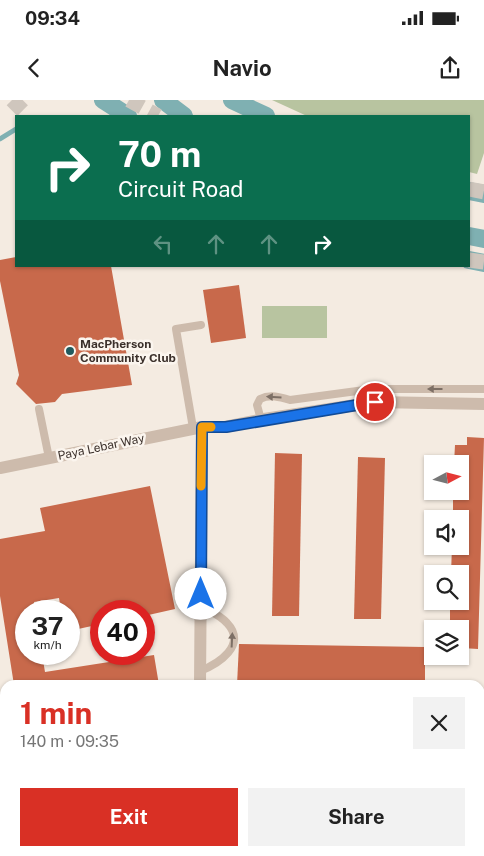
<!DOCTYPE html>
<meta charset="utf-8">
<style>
body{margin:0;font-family:"Public Sans",sans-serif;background:#f2f2f2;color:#222;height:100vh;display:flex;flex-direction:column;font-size:19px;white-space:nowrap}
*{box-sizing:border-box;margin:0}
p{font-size:16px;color:#767676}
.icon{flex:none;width:28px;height:28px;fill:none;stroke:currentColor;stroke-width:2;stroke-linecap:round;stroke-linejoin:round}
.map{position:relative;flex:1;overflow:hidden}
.side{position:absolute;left:0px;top:580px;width:485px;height:176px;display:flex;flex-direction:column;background:#fff;border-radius:15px 15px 0 0;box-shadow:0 1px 4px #0004}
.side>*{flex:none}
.guide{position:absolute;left:15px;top:15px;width:455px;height:152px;border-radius:0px;box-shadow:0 1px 4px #0004;background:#0b6e4f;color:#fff;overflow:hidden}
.needle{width:32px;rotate:83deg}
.buttons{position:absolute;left:424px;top:355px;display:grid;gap:10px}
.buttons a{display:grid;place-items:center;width:45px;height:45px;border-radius:0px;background:#fff;box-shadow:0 1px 4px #0004;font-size:25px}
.speed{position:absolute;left:15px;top:500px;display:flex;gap:10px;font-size:25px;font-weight:700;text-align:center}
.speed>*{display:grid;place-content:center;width:65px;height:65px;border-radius:50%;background:#fff;box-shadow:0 1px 4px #0004;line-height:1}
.speed small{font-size:12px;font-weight:400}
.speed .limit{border:8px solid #d22;background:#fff;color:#111}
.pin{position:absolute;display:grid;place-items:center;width:42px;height:42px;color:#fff;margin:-21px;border:2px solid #fff;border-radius:50%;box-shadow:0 1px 5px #0007}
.me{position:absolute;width:55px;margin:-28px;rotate:0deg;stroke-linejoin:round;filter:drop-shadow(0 0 4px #0008)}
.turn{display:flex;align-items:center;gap:18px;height:105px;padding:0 20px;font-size:22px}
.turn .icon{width:65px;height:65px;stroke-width:2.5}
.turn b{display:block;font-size:35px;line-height:42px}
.lanes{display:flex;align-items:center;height:48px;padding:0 20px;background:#0003;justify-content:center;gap:25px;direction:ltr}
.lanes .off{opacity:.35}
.round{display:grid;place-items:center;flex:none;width:52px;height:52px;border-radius:0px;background:#f2f2f2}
.overview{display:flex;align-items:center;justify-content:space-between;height:85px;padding:0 20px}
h1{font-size:30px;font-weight:700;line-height:38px;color:#d93025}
.button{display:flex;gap:10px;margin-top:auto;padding:10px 20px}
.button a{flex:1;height:58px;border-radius:0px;background:#d93025;color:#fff;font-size:20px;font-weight:700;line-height:58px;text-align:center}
.button a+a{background:#f2f2f2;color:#222}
.status{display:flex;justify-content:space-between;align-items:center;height:35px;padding:0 25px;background:#fff;direction:ltr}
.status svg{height:14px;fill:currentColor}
header{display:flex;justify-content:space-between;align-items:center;height:65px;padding:0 20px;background:#fff;font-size:22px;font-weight:700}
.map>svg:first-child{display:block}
.green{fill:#b8c4a0}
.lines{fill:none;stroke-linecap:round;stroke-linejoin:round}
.stream{stroke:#7fb0b2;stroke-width:5}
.canal{stroke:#7fb0b2;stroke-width:18}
.building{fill:#c8694b}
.motorway-tunnel{stroke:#cfc6bd;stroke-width:15;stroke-dasharray:15 8;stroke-linecap:butt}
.service{stroke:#cdbbac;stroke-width:8}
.minor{stroke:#cdbbac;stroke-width:12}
.tertiary{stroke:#cdbbac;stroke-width:12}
.oneway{fill:#7d6f65}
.route-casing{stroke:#114b97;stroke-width:12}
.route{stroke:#1a73e8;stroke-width:9}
.slow{stroke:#f59e0b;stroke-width:9}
.poi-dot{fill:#1f5a5e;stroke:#fbf5ee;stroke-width:2}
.labels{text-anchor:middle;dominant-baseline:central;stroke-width:5;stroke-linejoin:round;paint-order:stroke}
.poi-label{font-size:12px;font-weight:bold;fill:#3b302b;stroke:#fbf5ee;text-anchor:start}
.street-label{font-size:12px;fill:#3b302b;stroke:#fbf5ee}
</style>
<div class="status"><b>09:34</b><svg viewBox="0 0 49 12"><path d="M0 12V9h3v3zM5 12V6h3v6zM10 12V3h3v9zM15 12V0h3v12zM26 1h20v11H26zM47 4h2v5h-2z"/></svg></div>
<header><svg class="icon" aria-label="back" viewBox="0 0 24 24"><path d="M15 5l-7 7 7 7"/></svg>Navio<svg class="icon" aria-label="share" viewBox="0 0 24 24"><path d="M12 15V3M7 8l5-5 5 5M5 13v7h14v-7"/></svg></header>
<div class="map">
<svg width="484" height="756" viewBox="0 0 484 756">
<rect width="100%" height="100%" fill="#f4ebe1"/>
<g class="green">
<path d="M 272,0 L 484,0 L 484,53 L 477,74 L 469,72 L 469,16 L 307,16 Z"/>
<rect x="262" y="206" width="65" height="32"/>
</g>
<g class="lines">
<path class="stream" d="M 0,39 L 16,29"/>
<g class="canal">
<path d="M 103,0 L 128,16"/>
<path d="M 163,0 L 184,16"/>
<path d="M 232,0 L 266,16"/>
<path d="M 469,91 L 484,94"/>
<path d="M 469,136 L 484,139"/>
<path d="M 469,160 L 484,163"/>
</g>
</g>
<g class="building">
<path d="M 16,157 L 16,166 L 111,166 L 132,285 L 62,294 L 55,302 L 36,304 L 16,284 L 19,275 L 0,181 L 0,160 Z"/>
<path d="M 239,185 L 246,238 L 211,243 L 203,190 Z"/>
<path d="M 467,337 L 484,338 L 478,549 L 462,548 L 462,541 L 460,541 L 460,529 L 450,529 L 450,501 L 460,501 L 460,474 L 451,474 L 452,446 L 460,446 L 460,419 L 453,419 L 453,391 L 460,391 L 460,364 L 454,364 L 455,345 L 467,345 Z"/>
<path d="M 275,353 L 302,354 L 299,516 L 272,516 Z"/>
<path d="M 358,357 L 385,358 L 381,519 L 354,519 Z"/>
<path d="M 150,386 L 175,509 L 144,516 L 144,511 L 101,511 L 101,524 L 69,531 L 69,511 L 61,511 L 59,498 L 34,502 L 35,511 L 26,511 L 26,554 L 42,554 L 45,572 L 154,555 L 159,585 L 14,585 L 0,496 L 0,439 L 45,431 L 40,408 Z"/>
<path d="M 239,544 L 425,547 L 425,585 L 237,585 Z"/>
</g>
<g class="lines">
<g class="motorway-tunnel">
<path d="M 12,0 L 28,16"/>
<path d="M 129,0 L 158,16"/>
<path d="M 469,89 L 484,92"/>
<path d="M 469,160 L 484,162"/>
</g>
<g class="service">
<path d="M 39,309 L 49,358"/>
<path d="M 264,319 L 260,316 L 257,305 L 260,299 C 270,294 280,297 290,300 L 372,289 L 484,289"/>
<path d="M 193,328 L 176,229 L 201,225"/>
<path d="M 200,571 C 218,564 248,545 227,523 C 220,515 210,511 201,506"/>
</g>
<path class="minor" d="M 0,368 L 202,327"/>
<g class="tertiary">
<path d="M 200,585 L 202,327 L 225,327 L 264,319 L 375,302 L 484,304"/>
<path d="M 197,756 L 197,751"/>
</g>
</g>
<defs><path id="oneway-solid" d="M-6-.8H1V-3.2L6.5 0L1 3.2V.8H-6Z" transform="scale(1.25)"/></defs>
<g class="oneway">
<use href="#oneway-solid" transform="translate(435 289) rotate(-180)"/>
<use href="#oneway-solid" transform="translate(274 297) rotate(-177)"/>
<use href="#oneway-solid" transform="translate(232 540) rotate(-87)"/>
</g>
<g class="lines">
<defs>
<path id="route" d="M 201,494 L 202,327 L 226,327 L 375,302"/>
</defs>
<use href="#route" class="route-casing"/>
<use href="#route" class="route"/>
<path class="slow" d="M 201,386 L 202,327 L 211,327"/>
</g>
<circle class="poi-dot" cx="70" cy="251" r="5"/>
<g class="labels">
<g class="poi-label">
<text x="80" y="244">MacPherson<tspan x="80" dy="14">Community Club</tspan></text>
</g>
<g class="street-label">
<text transform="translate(101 347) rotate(-12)">Paya Lebar Way</text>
</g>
</g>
</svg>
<div class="buttons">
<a><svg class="needle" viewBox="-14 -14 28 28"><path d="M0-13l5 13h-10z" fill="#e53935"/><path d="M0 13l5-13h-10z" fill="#767676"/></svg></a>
<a><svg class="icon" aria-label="sound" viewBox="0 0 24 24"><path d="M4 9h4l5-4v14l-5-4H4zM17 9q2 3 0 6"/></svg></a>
<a><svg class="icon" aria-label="search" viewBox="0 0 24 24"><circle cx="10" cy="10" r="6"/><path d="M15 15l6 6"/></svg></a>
<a><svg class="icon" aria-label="layers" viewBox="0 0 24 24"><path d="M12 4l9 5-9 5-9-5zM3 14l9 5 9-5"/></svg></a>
</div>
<div class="speed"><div>37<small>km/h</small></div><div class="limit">40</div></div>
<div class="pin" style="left:375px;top:302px;background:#d93025"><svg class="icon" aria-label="arrive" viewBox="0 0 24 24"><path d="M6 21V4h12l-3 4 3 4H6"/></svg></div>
<svg class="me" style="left:201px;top:494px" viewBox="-20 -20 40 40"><circle r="19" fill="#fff"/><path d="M0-13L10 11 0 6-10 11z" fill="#1a73e8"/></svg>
<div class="guide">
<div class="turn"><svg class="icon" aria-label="right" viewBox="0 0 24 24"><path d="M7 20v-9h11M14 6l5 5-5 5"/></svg><div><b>70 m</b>Circuit Road</div></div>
<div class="lanes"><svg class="icon off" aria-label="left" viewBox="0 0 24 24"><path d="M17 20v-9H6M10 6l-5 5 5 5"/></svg><svg class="icon off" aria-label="ahead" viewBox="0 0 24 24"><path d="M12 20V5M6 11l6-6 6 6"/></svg><svg class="icon off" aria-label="ahead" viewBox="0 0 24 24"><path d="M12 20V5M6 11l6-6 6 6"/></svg><svg class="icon" aria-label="right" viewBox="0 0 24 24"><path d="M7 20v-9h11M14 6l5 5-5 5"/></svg></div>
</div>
<section class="side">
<div class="overview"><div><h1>1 min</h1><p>140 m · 09:35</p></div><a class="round"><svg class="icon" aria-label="close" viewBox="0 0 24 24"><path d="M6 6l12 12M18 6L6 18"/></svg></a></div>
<div class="button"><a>Exit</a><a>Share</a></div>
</section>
</div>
